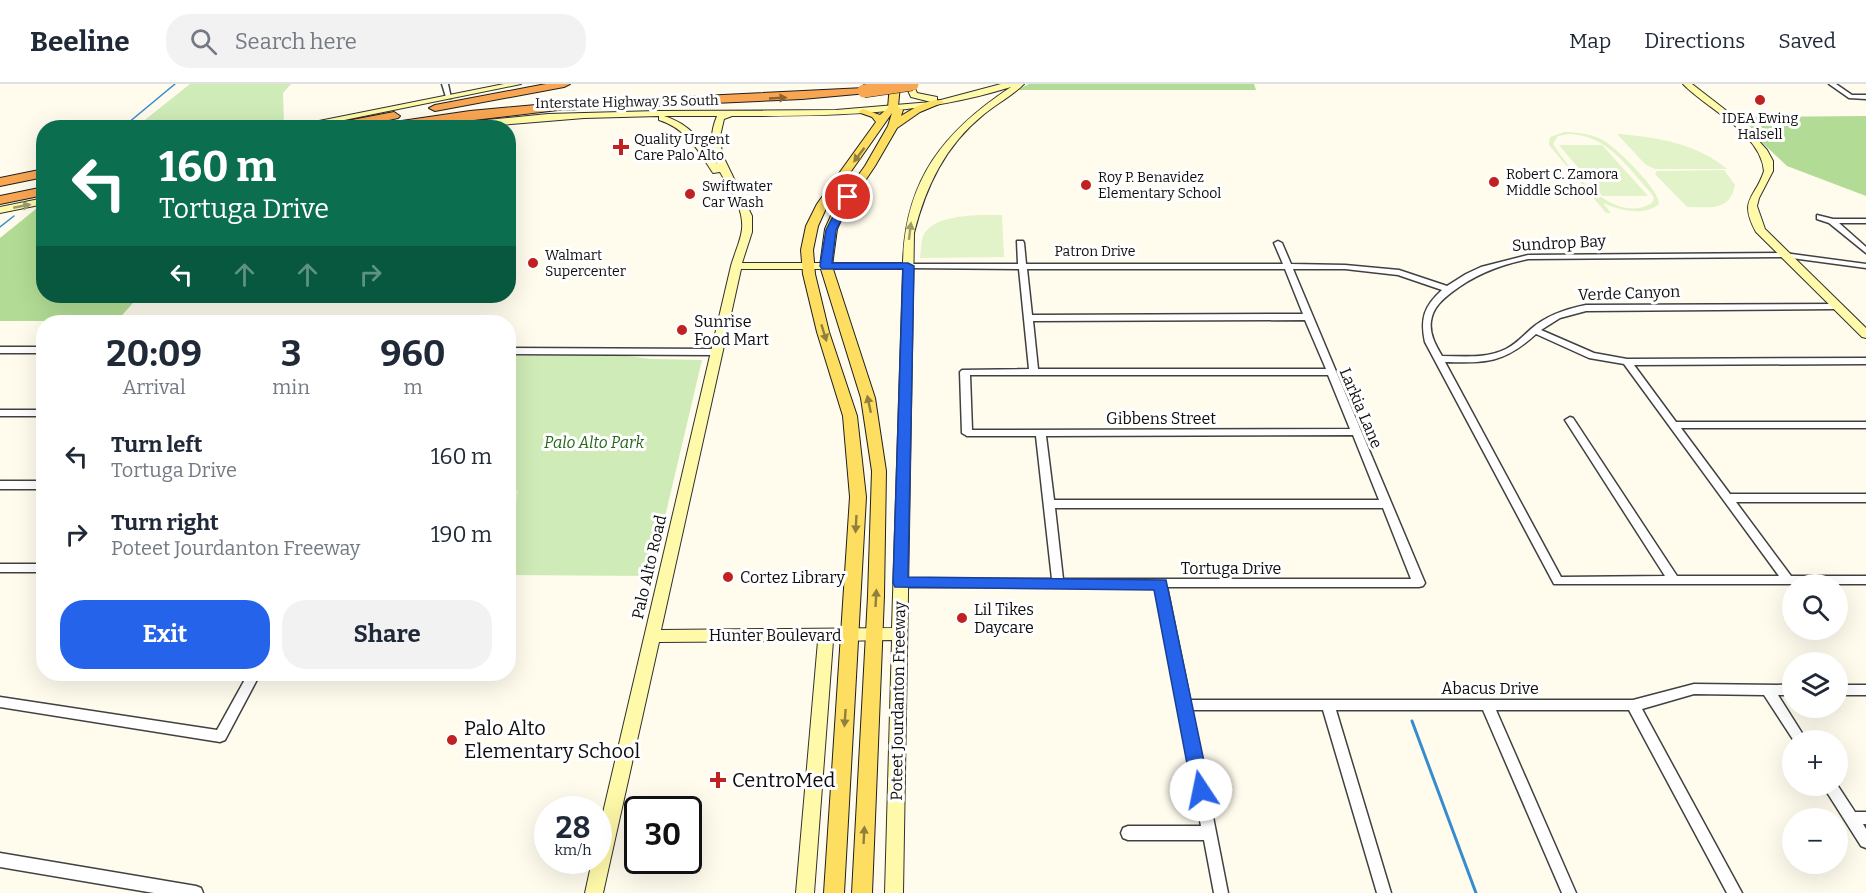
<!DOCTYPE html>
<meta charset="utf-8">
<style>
body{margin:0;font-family:Bitter,serif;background:#f2f2f3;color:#1f2937;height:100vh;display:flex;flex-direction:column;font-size:22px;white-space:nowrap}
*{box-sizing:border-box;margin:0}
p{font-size:20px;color:#747a83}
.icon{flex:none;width:33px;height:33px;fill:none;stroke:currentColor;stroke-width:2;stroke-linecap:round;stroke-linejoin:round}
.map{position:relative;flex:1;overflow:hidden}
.details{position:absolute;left:36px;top:231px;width:480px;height:366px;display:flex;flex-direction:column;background:#fff;border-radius:24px;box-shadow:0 6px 24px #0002}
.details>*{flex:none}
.hud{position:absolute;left:36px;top:36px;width:480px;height:183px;border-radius:24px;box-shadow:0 6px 24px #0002;background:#0b6e4f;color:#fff;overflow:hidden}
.buttons{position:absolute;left:1782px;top:490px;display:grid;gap:12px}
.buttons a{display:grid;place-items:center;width:66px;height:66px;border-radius:50%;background:#fff;box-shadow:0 6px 24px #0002;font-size:30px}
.speed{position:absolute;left:534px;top:712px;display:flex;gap:12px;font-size:30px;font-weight:700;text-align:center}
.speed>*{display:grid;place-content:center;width:78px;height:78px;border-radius:50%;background:#fff;box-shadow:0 6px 24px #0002;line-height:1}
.speed small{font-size:15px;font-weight:400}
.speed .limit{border:3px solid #111;border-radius:9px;background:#fff;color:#111}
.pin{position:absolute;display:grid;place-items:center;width:51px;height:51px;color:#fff;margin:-26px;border:3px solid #fff;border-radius:50%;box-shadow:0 2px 6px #0007}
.me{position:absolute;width:66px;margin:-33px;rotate:349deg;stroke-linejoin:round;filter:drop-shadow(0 0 4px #0008)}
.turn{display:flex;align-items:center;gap:21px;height:126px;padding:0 24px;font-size:27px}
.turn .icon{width:78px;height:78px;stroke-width:2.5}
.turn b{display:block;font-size:42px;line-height:51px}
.lanes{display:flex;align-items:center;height:57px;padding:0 24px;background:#0003;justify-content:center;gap:30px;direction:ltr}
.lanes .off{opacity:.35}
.eta{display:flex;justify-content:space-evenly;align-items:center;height:102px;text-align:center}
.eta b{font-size:36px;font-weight:700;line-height:42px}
.primary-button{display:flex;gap:12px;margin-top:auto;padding:12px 24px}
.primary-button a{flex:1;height:69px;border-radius:24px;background:#2563eb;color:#fff;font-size:24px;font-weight:700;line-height:69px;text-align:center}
.primary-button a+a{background:#f2f2f3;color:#1f2937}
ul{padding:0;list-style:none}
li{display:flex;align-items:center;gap:18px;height:78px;padding:0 24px}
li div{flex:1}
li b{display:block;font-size:22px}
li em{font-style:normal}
header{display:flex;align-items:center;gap:36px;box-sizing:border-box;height:84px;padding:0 30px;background:#fff;border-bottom:2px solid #e0e1e3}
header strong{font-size:28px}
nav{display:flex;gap:33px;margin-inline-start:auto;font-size:21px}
.search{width:420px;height:54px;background:#f2f2f3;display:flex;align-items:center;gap:15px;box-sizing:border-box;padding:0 21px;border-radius:24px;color:#747a83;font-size:22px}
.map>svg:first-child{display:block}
.green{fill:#cfebb7}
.forest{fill:#b2dc95}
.pitch{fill:#e2f2c9;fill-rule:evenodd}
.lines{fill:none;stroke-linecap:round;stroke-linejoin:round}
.stream-far1{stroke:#368cd1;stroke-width:1.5}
.stream{stroke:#368cd1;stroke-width:3}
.street-casing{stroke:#414141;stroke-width:3}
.secondary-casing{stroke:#303030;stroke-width:2}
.primary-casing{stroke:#1f1f1f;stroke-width:2}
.highway-casing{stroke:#1f1f1f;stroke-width:2}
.street{fill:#fff;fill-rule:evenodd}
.secondary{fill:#fffaa9;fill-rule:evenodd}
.primary{fill:#fdde61;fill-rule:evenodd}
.highway{fill:#f9a653;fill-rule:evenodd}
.highway-bridge-casing{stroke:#1f1f1f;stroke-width:14;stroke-linecap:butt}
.highway-bridge{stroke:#f9a653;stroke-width:13}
.oneway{fill:#8f6234}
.oneway2{fill:#91803c}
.oneway3{fill:#9f9c6b}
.route{fill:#2563eb;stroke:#184099;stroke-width:1.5}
.poi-dot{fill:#c22121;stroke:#fff;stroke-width:2}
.labels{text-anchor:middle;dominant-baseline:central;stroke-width:6;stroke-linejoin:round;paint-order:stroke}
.far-street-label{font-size:14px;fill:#0e0e0e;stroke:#fff}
.far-poi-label{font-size:14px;fill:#0e0e0e;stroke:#fff;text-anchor:start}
.street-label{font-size:16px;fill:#0e0e0e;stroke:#fff}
.poi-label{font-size:16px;fill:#0e0e0e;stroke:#fff;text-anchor:start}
.park-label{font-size:16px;font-style:italic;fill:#28681c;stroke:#fff}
.near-poi-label{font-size:20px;fill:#0e0e0e;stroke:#fff;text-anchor:start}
</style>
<header>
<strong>Beeline</strong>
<div class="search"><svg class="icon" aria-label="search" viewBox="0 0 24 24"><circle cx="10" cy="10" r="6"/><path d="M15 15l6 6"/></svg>Search here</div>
<nav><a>Map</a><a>Directions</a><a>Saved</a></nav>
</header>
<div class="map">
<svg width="1866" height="809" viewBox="0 0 1866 809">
<rect width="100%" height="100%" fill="#fffcee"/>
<g class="green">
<path d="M 190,0 L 291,0 L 283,9 L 284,41 L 270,44 L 136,43 Z"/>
<path d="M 509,272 L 628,272 L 651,275 L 702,276 L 651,492 L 509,491 Z"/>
</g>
<g class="forest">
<path d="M 1029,0 L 1254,0 L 1256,6 L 1017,6 Z"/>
<path d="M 1866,32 L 1866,112 L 1787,82 L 1735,33 Z"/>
<path d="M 43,124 L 44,212 L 139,212 L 117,237 L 0,237 L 0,154 L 36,125 Z"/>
</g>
<g class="pitch">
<path d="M 1564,48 C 1577,48 1590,50 1601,55 C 1614,61 1661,107 1659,120 C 1643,133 1619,126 1603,119 L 1611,129 L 1606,129 L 1549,61 L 1550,53 ZM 1569,50 C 1608,51 1627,83 1651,109 L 1654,114 L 1652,119 C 1615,142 1571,88 1553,60 L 1558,52 Z"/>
<path d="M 1617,50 C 1656,53 1696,59 1727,85 L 1655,85 L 1646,81 Z"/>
<path d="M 1559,61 L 1602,61 L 1648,112 L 1602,112 Z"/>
<path d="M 1724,86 L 1735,101 C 1730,128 1709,123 1687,123 L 1655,90 L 1657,87 Z"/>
<path d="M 1002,131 L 1004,173 L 920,174 C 921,167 921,156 924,150 C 936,129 982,131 1002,131 Z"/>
<path d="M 508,405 L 518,406 L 509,475 L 508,475 Z"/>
</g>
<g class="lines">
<g class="stream-far1">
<path d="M 122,44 L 175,0"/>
<path d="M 0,143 L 14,132"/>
</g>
<path class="stream" d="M 1412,637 L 1476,809"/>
<defs>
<g id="street">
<path d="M 442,0 L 448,0 L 451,14 L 446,13 Z"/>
<path d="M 1829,0 L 1836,0 L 1852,11 L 1866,11 L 1866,15 L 1849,14 Z"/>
<path d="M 1817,131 L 1833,135 L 1866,135 L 1866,139 L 1839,139 L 1866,163 L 1866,169 L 1829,139 L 1817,135 Z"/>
<path d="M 1017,157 L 1023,157 L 1024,159 L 1026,180 L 1283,180 L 1274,159 L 1278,157 L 1282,159 L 1291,180 L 1345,181 L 1399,186 L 1447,202 L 1466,190 L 1481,183 L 1528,171 L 1784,169 L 1866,180 L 1866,184 L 1784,173 L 1528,175 C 1499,181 1474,191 1452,208 C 1443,215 1433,223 1431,237 C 1429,250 1436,262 1442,272 C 1464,272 1486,275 1506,265 C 1516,260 1523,252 1531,245 C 1547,231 1566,225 1586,221 L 1838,220 L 1839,222 L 1835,225 L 1586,227 L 1560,234 L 1541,246 L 1594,269 L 1627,275 L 1866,274 L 1866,280 L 1634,281 L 1676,338 L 1866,338 L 1866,344 L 1681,344 L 1730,410 L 1866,410 L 1866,418 L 1736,418 L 1791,492 L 1866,492 L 1866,500 L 1554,500 L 1425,258 C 1420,235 1424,222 1442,206 L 1398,191 L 1345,185 L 1293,185 L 1425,499 L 1423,502 L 1419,503 L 1167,503 L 1190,616 L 1633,616 L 1694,600 L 1792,601 L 1792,611 L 1778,611 L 1807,657 L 1794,657 L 1764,611 L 1694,610 L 1642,625 L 1742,809 L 1727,809 L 1629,626 L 1496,626 L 1576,809 L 1562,809 L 1483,626 L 1336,626 L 1391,809 L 1377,809 L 1323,626 L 1192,626 L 1228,809 L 1214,809 L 1204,756 L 1128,756 L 1123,754 L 1121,749 L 1123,744 L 1128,742 L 1201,742 L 1156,503 L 900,503 L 896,502 L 894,499 L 896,496 L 900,495 L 1052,495 L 1036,352 L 967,352 L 962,349 L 960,288 L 962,286 L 1029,285 L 1019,185 L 908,184 L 904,182 L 908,180 L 1018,180 ZM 1027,185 L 1285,185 L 1303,230 L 1032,231 ZM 1305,236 L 1326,285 L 1038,285 L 1033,237 ZM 1536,250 L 1589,274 L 1624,280 L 1779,492 L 1677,492 L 1573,334 L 1570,333 L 1565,336 L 1665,492 L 1561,493 L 1445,278 C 1487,279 1504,279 1536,250 ZM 970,291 L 1328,291 L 1350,345 L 972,346 ZM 1353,351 L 1379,416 L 1054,416 L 1046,352 ZM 1055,424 L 1383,424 L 1411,495 L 1063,495 Z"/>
<rect x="0" y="263" width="44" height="6"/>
<path d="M 508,264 L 715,265 L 720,268 L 715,271 L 508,270 Z"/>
<rect x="0" y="326" width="44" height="6"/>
<rect x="0" y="397" width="44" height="8"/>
<rect x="0" y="480" width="44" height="8"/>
<path d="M 248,590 L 260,590 L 225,656 L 220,658 L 0,623 L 0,613 L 217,646 Z"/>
<rect x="1838" y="601" width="28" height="10"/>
<path d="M 1823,702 L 1838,702 L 1855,728 L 1866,728 L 1866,740 L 1863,740 L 1866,745 L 1866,764 L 1861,762 Z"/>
<path d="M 0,769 L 196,802 L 201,804 L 203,809 L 154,809 L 0,783 Z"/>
</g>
<g id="secondary">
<path d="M 504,0 L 521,0 L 305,44 L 284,44 Z"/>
<path d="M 905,0 L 913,0 L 917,9 L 937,13 L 937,17 L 1001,0 L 1024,0 C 1012,12 996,20 983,31 C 945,62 926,102 914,149 L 903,809 L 885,809 L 892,556 L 833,557 L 814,809 L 796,809 L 818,557 L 659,558 L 603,809 L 585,809 L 592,777 L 598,777 L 598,750 L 731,182 C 734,171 741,156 742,145 C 744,124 730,106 720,88 L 713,89 C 698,66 687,45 659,36 L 659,32 L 584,34 L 464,44 L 435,44 L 476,37 L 548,30 L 657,27 L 836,26 L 931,18 L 911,13 ZM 1011,3 C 944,47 905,96 903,179 L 742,179 L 752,148 L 752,132 L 722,70 L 720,52 L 724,35 L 732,32 C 827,32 919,32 1011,3 ZM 664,32 L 717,32 C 710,49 710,63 717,80 C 703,58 690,40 664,32 ZM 741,185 L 903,185 L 892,544 L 661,546 Z"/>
<path d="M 1683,0 L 1692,0 L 1723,24 L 1748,45 L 1767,66 L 1773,77 L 1773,87 L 1759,114 L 1757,122 L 1765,145 L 1866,244 L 1866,254 L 1862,253 L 1756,148 C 1738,115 1755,115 1764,87 C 1761,49 1707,25 1683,0 Z"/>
<path d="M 44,114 L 44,120 L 0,129 L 0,123 Z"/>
</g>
<path id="primary" d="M 890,0 L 900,0 L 898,23 L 903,26 L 901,32 C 911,26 933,11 944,18 L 920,28 L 897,44 L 875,82 L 846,125 L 837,145 L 832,182 L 875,314 L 886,387 L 884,512 L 872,809 L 852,809 L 868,512 L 872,387 L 861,314 L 820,182 L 825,145 L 834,125 L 865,82 L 888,42 L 892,29 L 828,120 L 818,142 L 813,166 L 815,190 L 829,248 L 857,332 L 866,413 L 844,809 L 824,809 L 850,413 L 843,332 L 817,248 L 803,190 L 801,166 L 806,142 L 817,120 L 876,38 L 872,33 L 858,28 L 863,25 L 880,31 L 888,24 Z"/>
<g id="highway">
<path d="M 546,0 L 570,0 L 564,3 L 435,27 L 429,24 L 435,21 Z"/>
<path d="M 864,4 L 868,5 L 868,9 L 802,15 L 558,26 L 405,44 L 375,44 L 381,40 L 470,27 L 558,19 Z"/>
<path d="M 394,28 L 400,32 L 398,34 L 352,44 L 325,44 L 331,40 Z"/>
<path d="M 44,85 L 44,93 L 0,102 L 0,94 Z"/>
<path d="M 44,103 L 44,111 L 0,120 L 0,112 Z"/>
</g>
</defs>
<use href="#street" class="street-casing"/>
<use href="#secondary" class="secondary-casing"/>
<use href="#primary" class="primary-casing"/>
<use href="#highway" class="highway-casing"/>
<use href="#street" class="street"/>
<use href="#secondary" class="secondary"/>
<use href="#primary" class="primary"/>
<use href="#highway" class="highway"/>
<defs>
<path id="highway-bridge" d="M 864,7 L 912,0"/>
</defs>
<use href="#highway-bridge" class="highway-bridge-casing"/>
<use href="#highway-bridge" class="highway-bridge"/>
</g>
<defs><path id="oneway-solid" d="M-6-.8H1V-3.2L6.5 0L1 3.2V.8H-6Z" transform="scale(1.5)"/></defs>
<use class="oneway" href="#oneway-solid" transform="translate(778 14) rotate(-3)"/>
<g class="oneway2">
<use href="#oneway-solid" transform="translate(859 71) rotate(127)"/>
<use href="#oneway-solid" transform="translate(824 249) rotate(73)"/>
<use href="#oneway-solid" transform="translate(869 320) rotate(-102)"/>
<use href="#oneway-solid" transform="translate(856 440) rotate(93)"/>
<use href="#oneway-solid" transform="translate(876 514) rotate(-87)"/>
<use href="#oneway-solid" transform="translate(845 634) rotate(94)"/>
<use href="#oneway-solid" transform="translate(864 751) rotate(-87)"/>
</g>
<g class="oneway3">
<use href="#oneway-solid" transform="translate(22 122) rotate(-11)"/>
<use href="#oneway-solid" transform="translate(910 147) rotate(-83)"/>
</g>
<path class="route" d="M 848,110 L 853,113 L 836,146 L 832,179 L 908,179 L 914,182 L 908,493 L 1166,496 L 1210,706 L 1207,712 L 1201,714 L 1195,712 L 1192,706 L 1154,506 L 895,503 L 893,499 L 903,185 L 822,185 L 820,182 L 826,146 L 843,113 Z"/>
<g class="poi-dot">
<circle cx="1760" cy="16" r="6"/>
<path d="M618 54h6v6h6v6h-6v6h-6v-6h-6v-6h6z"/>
<circle cx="1494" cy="98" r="6"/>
<circle cx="1086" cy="101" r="6"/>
<circle cx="690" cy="110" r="6"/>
<circle cx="533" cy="179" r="6"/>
<circle cx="682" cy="246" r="6"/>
<circle cx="728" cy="493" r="6"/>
<circle cx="962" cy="534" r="6"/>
<circle cx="452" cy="656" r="6"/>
<path d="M715 687h6v6h6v6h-6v6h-6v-6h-6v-6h6z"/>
</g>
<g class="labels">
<g class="far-street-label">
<text transform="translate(627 18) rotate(-1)">Interstate Highway 35 South</text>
<text x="1095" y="167">Patron Drive</text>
</g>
<g class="far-poi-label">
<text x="1760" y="34" text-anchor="middle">IDEA Ewing<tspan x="1760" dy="16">Halsell</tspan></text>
<text x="634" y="55">Quality Urgent<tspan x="634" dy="16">Care Palo Alto</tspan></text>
<text x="1506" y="90">Robert C. Zamora<tspan x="1506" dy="16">Middle School</tspan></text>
<text x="1098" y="93">Roy P. Benavidez<tspan x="1098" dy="16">Elementary School</tspan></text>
<text x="702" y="102">Swiftwater<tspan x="702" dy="16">Car Wash</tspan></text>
<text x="545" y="171">Walmart<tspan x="545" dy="16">Supercenter</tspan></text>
</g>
<g class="street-label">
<text transform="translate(1559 159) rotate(-3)">Sundrop Bay</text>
<text transform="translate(1629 209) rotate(-2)">Verde Canyon</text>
<text transform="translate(1361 324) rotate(67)">Larkia Lane</text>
<text x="1161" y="334">Gibbens Street</text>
<text transform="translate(649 483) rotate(-77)">Palo Alto Road</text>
<text x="1231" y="484">Tortuga Drive</text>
<text x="775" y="551">Hunter Boulevard</text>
<text x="1490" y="604">Abacus Drive</text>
<text transform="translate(898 617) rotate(-89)">Poteet Jourdanton Freeway</text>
</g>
<g class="poi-label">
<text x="694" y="237">Sunrise<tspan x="694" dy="18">Food Mart</tspan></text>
<text x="740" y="493">Cortez Library</text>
<text x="974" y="525">Lil Tikes<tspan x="974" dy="18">Daycare</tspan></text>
</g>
<g class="park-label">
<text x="594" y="358">Palo Alto Park</text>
</g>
<g class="near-poi-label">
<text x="464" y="644">Palo Alto<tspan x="464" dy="23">Elementary School</tspan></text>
<text x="732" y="696">CentroMed</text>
</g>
</g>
</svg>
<div class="buttons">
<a><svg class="icon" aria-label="search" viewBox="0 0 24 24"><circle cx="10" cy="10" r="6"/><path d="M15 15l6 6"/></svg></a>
<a><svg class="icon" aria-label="layers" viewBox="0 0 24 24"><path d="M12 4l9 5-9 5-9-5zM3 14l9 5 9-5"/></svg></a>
<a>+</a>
<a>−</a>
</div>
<div class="speed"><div>28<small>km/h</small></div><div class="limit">30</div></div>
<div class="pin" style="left:848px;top:113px;background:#d93025"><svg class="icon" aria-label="arrive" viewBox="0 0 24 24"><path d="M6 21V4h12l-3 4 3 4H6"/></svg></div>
<svg class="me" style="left:1201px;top:706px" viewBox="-20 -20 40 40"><circle r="19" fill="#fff"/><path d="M0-13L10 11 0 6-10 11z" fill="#2563eb"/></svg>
<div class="hud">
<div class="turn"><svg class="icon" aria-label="left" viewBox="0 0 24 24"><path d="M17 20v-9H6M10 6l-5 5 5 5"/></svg><div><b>160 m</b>Tortuga Drive</div></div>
<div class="lanes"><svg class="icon" aria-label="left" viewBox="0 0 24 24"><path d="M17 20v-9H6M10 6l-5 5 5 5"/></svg><svg class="icon off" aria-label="ahead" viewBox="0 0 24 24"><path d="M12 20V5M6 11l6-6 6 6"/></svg><svg class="icon off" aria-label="ahead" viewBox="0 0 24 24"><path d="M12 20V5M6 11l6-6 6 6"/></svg><svg class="icon off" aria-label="right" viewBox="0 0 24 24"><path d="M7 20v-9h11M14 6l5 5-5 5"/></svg></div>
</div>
<section class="details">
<div class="eta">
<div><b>20:09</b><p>Arrival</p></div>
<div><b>3</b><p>min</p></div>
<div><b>960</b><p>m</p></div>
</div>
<ul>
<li><svg class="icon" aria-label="left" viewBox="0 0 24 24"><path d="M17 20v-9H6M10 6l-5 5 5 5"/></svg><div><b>Turn left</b><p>Tortuga Drive</p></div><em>160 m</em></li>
<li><svg class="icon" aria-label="right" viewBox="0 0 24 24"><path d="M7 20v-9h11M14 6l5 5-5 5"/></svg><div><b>Turn right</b><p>Poteet Jourdanton Freeway</p></div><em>190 m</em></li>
</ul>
<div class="primary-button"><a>Exit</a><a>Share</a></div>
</section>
</div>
